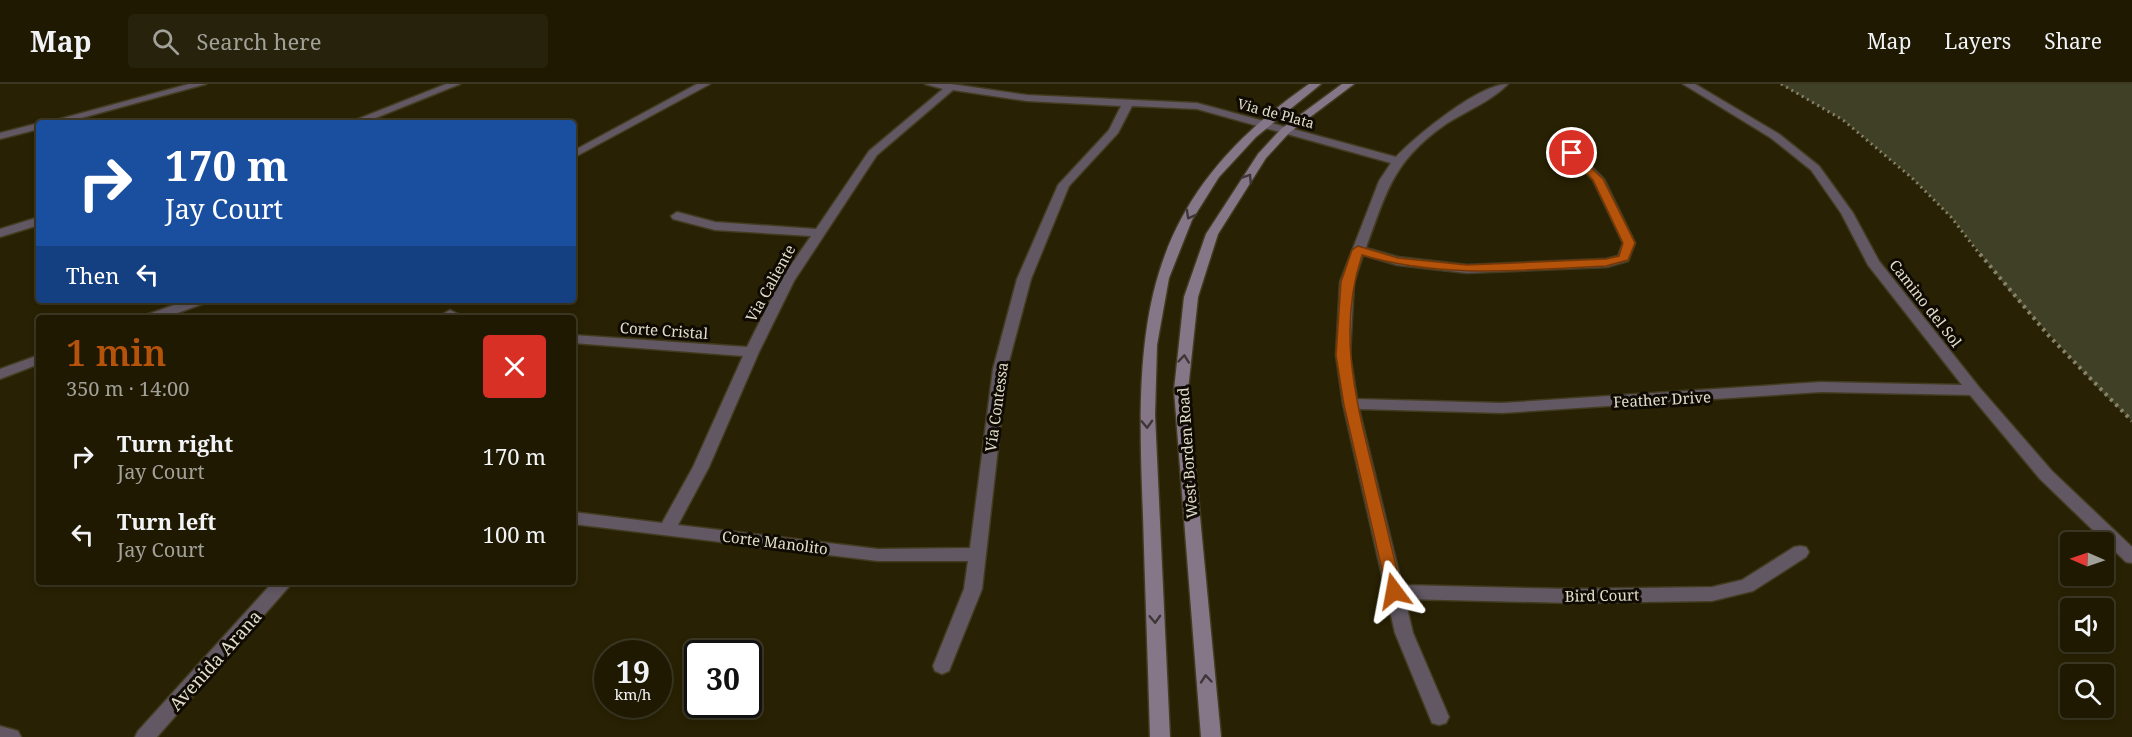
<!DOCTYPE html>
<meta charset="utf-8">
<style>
body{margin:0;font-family:"Noto Serif",serif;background:#27220c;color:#f1f3f6;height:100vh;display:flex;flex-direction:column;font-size:22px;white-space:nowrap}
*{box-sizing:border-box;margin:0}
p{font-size:20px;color:#a1a099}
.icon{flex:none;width:33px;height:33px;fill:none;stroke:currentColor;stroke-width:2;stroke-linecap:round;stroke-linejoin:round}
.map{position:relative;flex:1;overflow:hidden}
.details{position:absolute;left:36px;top:231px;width:540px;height:270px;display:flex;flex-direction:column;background:#1f1902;border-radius:6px;box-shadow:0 3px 9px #0003,0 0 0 2px #3c3824}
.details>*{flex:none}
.top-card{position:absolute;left:36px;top:36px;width:540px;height:183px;border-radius:6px;box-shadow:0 3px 9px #0003,0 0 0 2px #3c3824;background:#1a4fa0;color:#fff;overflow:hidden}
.needle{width:39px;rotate:272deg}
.fabs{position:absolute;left:2060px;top:448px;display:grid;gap:12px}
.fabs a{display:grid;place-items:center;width:54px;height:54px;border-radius:6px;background:#1f1902;box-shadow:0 3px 9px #0003,0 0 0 2px #3c3824;font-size:30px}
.speed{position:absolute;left:594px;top:556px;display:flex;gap:12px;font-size:30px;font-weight:700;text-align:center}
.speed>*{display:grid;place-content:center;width:78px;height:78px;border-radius:50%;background:#1f1902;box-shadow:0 3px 9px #0003,0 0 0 2px #3c3824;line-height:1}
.speed small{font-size:15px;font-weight:400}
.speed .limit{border:3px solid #111;border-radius:9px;background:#fff;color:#111}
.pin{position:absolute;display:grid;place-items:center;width:51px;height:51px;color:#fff;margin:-26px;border:3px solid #fff;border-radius:50%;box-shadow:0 2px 6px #0007}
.me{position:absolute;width:66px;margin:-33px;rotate:347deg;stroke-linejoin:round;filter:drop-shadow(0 0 4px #0008)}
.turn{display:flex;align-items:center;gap:21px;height:126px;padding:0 30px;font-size:27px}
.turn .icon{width:78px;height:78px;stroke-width:2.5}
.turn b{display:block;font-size:42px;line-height:51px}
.then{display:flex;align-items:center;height:57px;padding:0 30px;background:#0003;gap:12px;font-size:22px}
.round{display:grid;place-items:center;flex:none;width:63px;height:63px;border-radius:6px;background:#27220c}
.headline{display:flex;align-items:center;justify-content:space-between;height:102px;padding:0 30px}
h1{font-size:36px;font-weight:600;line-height:45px;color:#b45309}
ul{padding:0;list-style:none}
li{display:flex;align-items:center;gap:18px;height:78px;padding:0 30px}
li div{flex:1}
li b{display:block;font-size:22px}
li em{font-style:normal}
header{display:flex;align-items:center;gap:36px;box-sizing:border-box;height:84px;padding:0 30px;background:#1f1902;border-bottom:2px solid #3c3824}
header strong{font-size:28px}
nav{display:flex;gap:33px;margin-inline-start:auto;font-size:21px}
.search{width:420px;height:54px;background:#27220c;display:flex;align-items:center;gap:15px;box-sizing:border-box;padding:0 21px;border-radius:6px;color:#a1a099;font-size:22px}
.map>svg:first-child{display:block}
.green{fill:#3f4025}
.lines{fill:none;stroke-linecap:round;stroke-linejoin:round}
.street-casing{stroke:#433b1f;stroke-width:3}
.secondary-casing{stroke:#433b1f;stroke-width:3}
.path-far1{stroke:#89826b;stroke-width:3;stroke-dasharray:2 4;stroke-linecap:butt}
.path{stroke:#89826b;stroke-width:4;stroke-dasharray:3 4.5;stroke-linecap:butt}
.street{fill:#615863;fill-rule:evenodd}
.secondary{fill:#857788;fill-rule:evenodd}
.oneway{stroke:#3e3638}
.route{fill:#b45309;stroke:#753606;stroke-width:1.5}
.labels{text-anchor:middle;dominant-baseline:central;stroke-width:6;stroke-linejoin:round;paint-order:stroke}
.far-street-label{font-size:14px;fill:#e2ddcc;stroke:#0f0b02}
.street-label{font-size:15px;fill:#e2ddcc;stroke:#0f0b02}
.near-street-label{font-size:18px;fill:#e2ddcc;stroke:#0f0b02}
</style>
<header>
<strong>Map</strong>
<div class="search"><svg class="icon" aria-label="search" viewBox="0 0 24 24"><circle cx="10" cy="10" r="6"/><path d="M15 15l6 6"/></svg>Search here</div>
<nav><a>Map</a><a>Layers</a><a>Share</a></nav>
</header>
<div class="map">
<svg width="2132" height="653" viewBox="0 0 2132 653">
<rect width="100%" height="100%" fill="#292103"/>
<path class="green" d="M 1780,0 L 2132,0 L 2132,337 L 2101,307 L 2012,210 L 1951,133 L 1912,94 L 1843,36 Z"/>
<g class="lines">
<defs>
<g id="street">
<path d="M 189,0 L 206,0 L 63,39 L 45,39 Z"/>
<path d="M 446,0 L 460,0 L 363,39 L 348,39 Z"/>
<path d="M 697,0 L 710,0 L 573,74 L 573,67 Z"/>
<path d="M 925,0 L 951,0 L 1027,11 L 1197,19 L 1396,73 C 1417,51 1479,0 1508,0 C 1492,17 1466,27 1446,40 C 1393,77 1387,107 1366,164 L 1398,173 L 1467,181 L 1606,175 L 1618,172 L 1623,159 L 1593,96 L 1566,69 L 1572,66 L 1576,67 L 1604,95 L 1635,159 L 1628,177 L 1607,183 L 1467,189 L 1397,181 L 1363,171 L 1354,198 L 1350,271 L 1357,315 L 1502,319 L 1821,298 L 1962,301 L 1868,181 L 1841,129 L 1811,86 L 1771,54 L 1683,0 L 1695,0 L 1779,50 L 1819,82 L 1853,129 L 1879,177 L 1979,303 L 2052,387 L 2132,463 L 2132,479 L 2126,478 L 2040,395 L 1970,311 L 1821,308 L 1502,329 L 1359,325 L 1402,501 L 1571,505 L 1712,503 L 1742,496 L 1794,463 L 1800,462 L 1806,463 L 1809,468 L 1806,473 L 1753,507 L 1712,517 L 1571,519 L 1405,515 L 1413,549 L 1449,633 L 1446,639 L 1439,641 L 1432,639 L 1395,549 L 1343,320 L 1336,271 L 1340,198 L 1379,97 L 1391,79 L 1197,25 L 1132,22 L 1118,49 L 1069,102 L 1031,195 L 1007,285 L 982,505 L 949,587 L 942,590 L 935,587 L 933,582 L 964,505 L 968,477 L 878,477 L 573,440 L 573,428 L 662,439 L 693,383 L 743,272 L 573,259 L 573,251 L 747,263 L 780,197 L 811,152 L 715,146 L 673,135 L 671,132 L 677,128 L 715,138 L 816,145 L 869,67 L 943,5 ZM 953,6 L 1027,17 L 1121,22 L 1109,46 L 1058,101 L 1017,195 L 993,285 L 970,464 L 878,465 L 678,441 L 709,383 L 759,268 L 794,197 L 877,71 Z"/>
<path d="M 39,39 L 39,45 L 0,55 L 0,49 Z"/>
<path d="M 39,133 L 39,141 L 0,153 L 0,145 Z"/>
<path d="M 188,216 L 207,216 L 205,219 L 164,234 L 144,234 L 146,231 Z"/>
<path d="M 450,226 L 466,234 L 445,233 L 443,230 Z"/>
<path d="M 39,271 L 39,280 L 0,295 L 0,285 Z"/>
<path d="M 273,498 L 293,498 L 157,653 L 135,653 L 138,647 Z"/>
<path d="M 0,642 L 18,647 L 21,653 L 0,653 Z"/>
</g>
<g id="secondary">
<path d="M 1309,0 L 1321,0 L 1256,53 L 1219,93 L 1192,136 L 1169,194 L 1157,261 L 1155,331 L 1170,653 L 1150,653 C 1148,579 1145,505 1143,431 C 1135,238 1139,119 1309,0 Z"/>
<path d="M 1342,0 L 1354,0 L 1289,49 L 1266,74 L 1218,150 L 1198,213 L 1188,306 L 1221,653 L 1201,653 L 1174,306 L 1184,213 L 1206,150 L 1258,70 L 1281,45 Z"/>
</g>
</defs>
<use href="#street" class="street-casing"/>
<use href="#secondary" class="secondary-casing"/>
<path class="path-far1" d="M 1781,0 L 1843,36 L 1912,94 L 1951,133 L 1981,172"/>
<path class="path" d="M 1980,170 L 2049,252 L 2132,337"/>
<use href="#street" class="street"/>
<use href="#secondary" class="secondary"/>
</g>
<defs><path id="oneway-chevron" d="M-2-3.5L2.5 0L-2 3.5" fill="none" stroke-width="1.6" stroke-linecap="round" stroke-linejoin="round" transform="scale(1.5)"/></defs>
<g class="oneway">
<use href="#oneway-chevron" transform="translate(1248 94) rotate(-57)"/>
<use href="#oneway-chevron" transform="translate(1190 131) rotate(119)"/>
<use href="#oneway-chevron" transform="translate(1184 275) rotate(-84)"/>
<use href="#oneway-chevron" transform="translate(1147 340) rotate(88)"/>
<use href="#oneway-chevron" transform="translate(1155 535) rotate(88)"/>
<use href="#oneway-chevron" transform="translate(1206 595) rotate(-95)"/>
</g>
<path class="route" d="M 1572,66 L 1603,95 L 1635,159 L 1628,176 L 1606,182 C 1523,186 1443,195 1362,171 C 1338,244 1354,309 1372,382 C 1382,424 1392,466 1402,507 L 1399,512 L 1394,514 L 1388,512 L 1344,321 L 1336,271 L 1341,198 L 1352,166 L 1358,162 L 1398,174 L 1467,181 L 1606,175 L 1619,172 L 1623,159 L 1593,96 L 1567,69 Z"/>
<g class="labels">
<g class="far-street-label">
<text transform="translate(1276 29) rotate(15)">Via de Plata</text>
</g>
<g class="street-label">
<text transform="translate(770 199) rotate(-61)">Via Caliente</text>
<text transform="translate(1926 219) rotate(52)">Camino del Sol</text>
<text transform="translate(664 246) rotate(4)">Corte Cristal</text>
<text transform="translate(1662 315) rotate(-3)">Feather Drive</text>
<text transform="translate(996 323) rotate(-82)">Via Contessa</text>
<text transform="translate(1187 369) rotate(-94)">West Borden Road</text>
<text transform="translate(775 458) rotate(7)">Corte Manolito</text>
<text transform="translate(1602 511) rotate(-1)">Bird Court</text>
</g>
<g class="near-street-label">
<text transform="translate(215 576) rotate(-48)">Avenida Arana</text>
</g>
</g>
</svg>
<div class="fabs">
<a><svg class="needle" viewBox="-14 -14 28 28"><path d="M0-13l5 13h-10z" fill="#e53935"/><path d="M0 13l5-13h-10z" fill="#a1a099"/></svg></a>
<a><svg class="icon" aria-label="sound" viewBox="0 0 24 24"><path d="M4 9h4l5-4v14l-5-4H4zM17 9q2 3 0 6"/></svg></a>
<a><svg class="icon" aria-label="search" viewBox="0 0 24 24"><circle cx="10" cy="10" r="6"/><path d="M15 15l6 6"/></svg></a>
</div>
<div class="speed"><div>19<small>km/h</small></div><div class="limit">30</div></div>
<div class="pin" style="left:1572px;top:69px;background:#d93025"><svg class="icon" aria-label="arrive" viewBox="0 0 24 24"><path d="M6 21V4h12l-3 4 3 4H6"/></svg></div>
<svg class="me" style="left:1394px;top:507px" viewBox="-20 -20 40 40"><path d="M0-17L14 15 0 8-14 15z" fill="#b45309" stroke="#fff" stroke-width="4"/></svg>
<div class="top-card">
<div class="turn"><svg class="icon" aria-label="right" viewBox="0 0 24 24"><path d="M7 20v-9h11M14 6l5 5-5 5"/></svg><div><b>170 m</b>Jay Court</div></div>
<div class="then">Then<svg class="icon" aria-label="left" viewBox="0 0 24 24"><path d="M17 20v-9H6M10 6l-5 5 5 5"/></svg></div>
</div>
<section class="details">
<div class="headline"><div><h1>1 min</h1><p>350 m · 14:00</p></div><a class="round" style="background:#d93025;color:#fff"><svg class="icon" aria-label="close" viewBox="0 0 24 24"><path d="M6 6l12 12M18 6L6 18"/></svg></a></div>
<ul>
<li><svg class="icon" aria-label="right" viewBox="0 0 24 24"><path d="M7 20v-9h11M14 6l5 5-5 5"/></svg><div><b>Turn right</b><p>Jay Court</p></div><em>170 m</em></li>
<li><svg class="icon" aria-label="left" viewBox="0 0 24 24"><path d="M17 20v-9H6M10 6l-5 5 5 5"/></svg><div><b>Turn left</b><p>Jay Court</p></div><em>100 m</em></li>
</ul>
</section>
</div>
